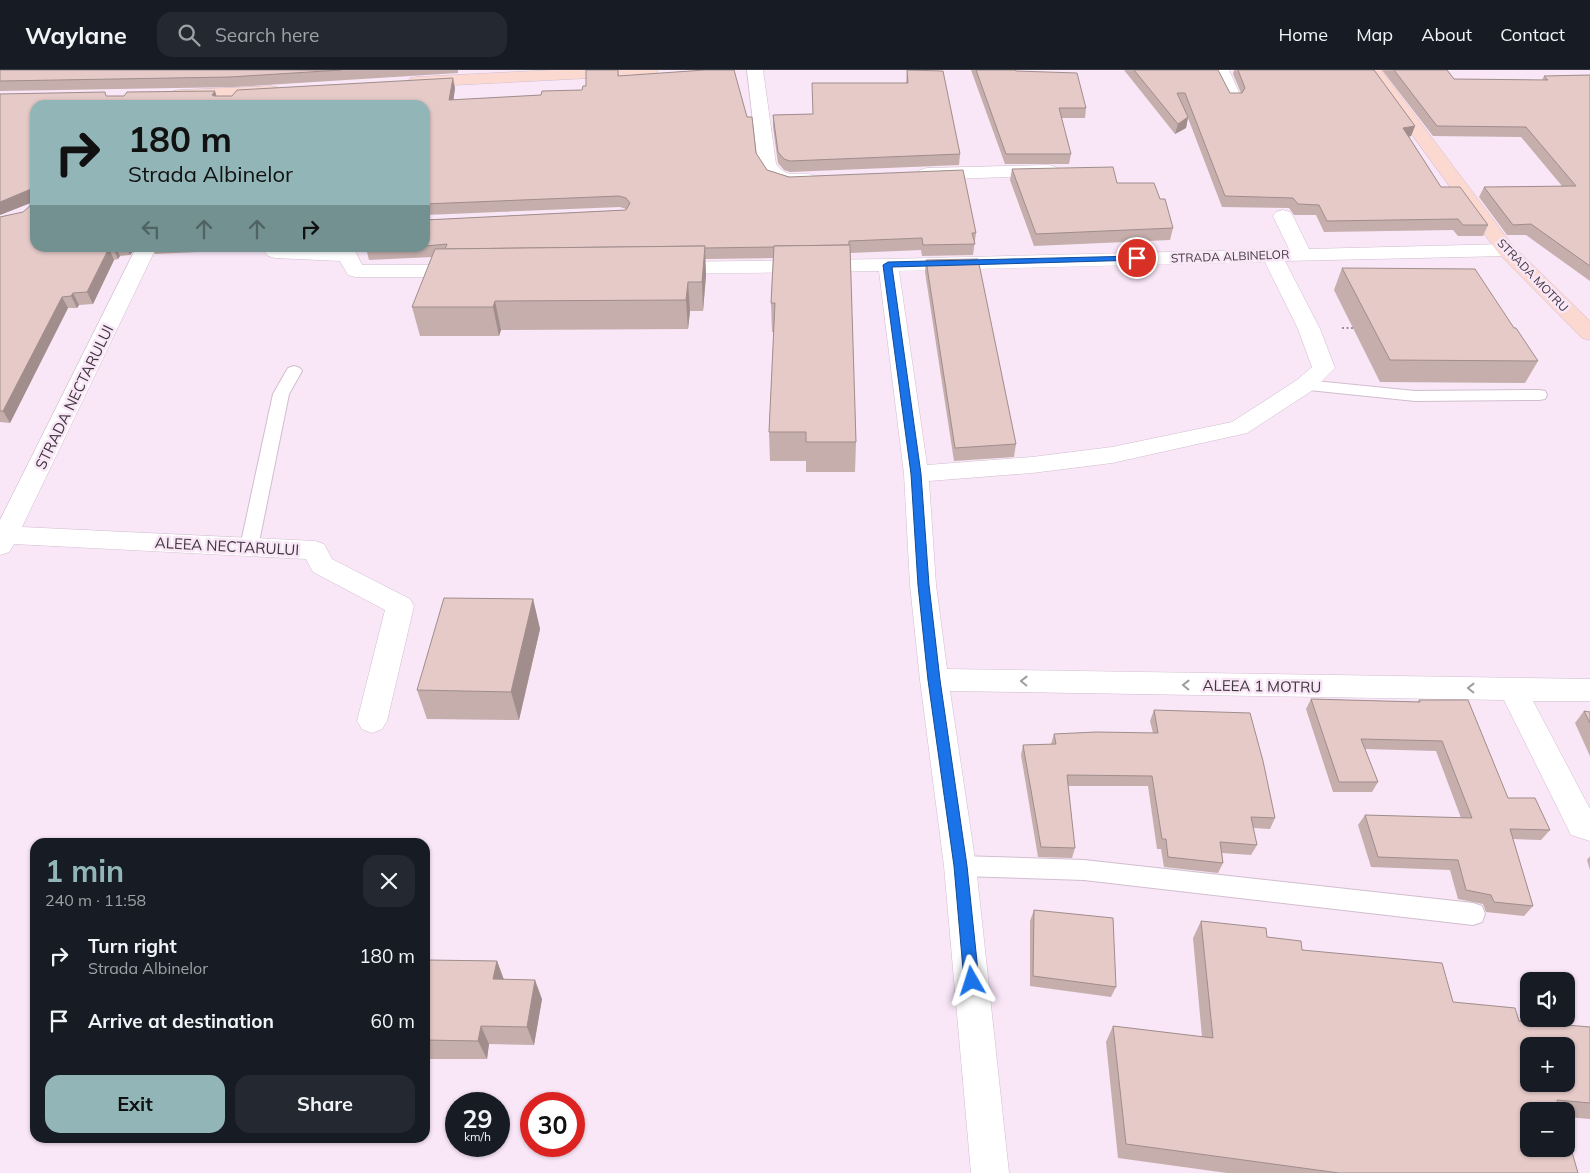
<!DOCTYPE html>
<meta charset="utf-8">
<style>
body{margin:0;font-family:Mulish,sans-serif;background:#242831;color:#f1f3f6;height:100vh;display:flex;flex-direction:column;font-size:19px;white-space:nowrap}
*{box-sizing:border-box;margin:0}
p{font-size:16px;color:#9ea1a6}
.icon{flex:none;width:28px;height:28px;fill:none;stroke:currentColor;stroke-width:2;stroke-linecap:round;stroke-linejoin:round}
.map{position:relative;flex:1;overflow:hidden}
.panel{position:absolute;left:30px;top:768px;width:400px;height:305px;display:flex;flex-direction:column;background:#171b24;border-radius:15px;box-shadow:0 1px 4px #0004}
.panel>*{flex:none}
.guide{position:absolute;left:30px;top:30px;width:400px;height:152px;border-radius:15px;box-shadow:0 1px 4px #0004;background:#92b6b7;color:#111;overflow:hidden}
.fabs{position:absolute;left:1520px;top:902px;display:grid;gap:10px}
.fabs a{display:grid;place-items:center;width:55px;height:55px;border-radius:10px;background:#171b24;box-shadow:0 1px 4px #0004;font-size:25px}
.speed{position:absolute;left:445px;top:1022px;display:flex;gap:10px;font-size:25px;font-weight:700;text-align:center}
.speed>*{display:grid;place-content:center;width:65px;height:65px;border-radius:50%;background:#171b24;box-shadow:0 1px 4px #0004;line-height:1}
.speed small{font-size:12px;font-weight:400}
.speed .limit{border:8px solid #d22;background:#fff;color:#111}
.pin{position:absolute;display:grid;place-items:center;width:42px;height:42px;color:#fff;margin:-21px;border:2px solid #fff;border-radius:50%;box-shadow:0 1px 5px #0007}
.me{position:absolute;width:55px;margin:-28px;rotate:354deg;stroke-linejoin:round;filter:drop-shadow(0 0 4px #0008)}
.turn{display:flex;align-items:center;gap:18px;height:105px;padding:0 15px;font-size:22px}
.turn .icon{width:65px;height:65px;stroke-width:2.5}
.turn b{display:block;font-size:35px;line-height:42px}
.lanes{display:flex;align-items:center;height:48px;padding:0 15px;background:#0003;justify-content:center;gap:25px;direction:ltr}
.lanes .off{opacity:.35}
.round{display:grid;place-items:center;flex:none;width:52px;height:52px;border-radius:15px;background:#242831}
.headline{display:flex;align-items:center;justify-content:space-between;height:85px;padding:0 15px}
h1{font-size:30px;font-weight:700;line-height:38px;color:#92b6b7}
.action{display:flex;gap:10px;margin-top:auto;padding:10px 15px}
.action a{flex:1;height:58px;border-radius:15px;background:#92b6b7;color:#111;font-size:20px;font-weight:700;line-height:58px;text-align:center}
.action a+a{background:#242831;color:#f1f3f6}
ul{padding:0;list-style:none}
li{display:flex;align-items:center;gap:15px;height:65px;padding:0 15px}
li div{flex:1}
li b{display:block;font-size:19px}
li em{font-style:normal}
header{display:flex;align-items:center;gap:30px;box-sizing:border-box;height:70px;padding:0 25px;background:#171b24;border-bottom:1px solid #363941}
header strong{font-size:24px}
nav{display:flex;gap:28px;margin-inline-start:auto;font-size:18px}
.search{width:350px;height:45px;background:#242831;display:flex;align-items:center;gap:12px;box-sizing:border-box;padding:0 18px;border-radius:15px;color:#9ea1a6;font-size:19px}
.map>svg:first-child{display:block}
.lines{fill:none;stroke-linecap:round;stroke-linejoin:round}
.lane-casing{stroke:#d1becf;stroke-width:2}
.street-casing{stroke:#d1becf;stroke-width:1}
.secondary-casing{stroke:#d1becf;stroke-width:1}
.path{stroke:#9c8e9a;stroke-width:2;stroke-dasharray:2 2.5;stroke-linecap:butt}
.lane{fill:#fff;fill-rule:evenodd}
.street{fill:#fff;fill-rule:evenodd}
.secondary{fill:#fbd9d1;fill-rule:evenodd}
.wall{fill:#c5aeac}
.shaded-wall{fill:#a08d8c}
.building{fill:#e5cac8;stroke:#a08d8c;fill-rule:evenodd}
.oneway{stroke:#9f9b9e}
.route{fill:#1a73e8;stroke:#114b97}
.labels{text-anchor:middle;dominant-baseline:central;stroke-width:5;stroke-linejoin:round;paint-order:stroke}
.far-street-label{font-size:12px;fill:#3f373e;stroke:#f9e6f7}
.street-label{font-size:15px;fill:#3f373e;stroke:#f9e6f7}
</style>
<header>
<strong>Waylane</strong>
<div class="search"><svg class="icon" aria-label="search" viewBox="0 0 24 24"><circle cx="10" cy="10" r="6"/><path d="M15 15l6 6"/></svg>Search here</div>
<nav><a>Home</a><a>Map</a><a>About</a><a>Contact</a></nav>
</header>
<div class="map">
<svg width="1590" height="1103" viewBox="0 0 1590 1103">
<rect width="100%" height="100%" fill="#f9e6f7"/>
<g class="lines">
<defs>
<g id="lane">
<path d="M 294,296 L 300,298 L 302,301 L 289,324 L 258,477 L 256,482 L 249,484 L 242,482 L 240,477 L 273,324 L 288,298 Z"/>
<path d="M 1305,310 L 1415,321 L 1539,320 L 1545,321 L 1547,325 L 1545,329 L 1539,330 L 1415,331 L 1299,319 L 1297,315 L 1299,311 Z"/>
<path d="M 960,786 L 1084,790 L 1473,833 L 1482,836 L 1485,844 L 1482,852 L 1473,855 L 1084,810 L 960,806 L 952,803 L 948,796 L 952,789 Z"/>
</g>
<g id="street">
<path d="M 747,0 L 763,0 L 776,94 C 788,110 796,101 813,105 L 815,109 L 813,113 L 789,116 L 769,110 L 758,94 Z"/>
<path d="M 1213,0 L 1229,0 L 1241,27 L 1239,31 L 1227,31 Z"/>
<path d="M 1049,95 L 1056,97 L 1058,101 L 1056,105 L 927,110 L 920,108 L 918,104 L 920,100 L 927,98 Z"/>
<path d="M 1283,140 L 1290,142 L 1293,146 L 1309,179 L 1506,174 L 1513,176 L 1516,180 L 1513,184 L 1506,186 L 1285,191 L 1320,259 L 1335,298 L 1313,320 L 1247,363 L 1112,393 L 1032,403 L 929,411 L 936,515 L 947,599 L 1590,609 L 1590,631 L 1533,631 L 1590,739 L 1590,771 L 1571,765 L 1504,630 L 950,621 L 976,796 L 1009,1103 L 971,1103 L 944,796 L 920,610 L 910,515 L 904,404 L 879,201 L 668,204 L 661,202 L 658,198 L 661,194 L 668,192 L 888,189 L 1289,179 L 1273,146 L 1276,142 ZM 1265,192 L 1298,259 L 1312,297 L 1297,310 L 1232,352 L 1112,377 L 1032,387 L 927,395 L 899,201 Z"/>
<path d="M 136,178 L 156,178 L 22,457 L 315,471 L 324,474 L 332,489 L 410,529 L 414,536 L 387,651 L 382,659 L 372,663 L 362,659 L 357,651 L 385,540 L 313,502 L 306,489 L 14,474 L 9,482 L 0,485 L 0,450 Z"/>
<path d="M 267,178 L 348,179 L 355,181 L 362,195 L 462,195 L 469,197 L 472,201 L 469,205 L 462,207 L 355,207 L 348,205 L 340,191 L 275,188 L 268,186 L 265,182 Z"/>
</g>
<g id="secondary">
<path d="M 554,0 L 658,0 L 656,3 L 650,5 L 416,17 L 410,16 L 408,12 L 410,8 L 416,7 Z"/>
<path d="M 1365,0 L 1381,0 L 1513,176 L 1590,251 L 1590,270 L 1582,268 L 1499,184 Z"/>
<path d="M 271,16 L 277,17 L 279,21 L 277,25 L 179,30 L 173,29 L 171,25 L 173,21 L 179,20 Z"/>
</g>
</defs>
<use href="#lane" class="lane-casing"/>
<use href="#street" class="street-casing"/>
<use href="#secondary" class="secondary-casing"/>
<path class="path" d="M 1342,258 L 1355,258"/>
<use href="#lane" class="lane"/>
<use href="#street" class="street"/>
<use href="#secondary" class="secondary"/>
</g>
<g class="wall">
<path d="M 0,0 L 458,0 L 458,3 L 234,17 L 0,21 Z"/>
<path d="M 618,0 L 619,6 L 704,0 L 734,0 L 756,83 L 767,100 L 976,163 L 973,185 L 922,186 L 921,180 L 850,183 L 856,372 L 855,402 L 806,402 L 806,391 L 770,391 L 769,362 L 774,262 L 772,262 L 771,233 L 773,188 L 705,189 L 706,205 L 703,241 L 690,241 L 688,259 L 501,260 L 499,266 L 420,266 L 412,237 L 432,187 L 369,190 L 366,178 L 425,178 L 425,150 L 626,140 L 626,139 L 620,137 L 425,145 L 425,35 L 35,178 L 135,178 L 130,185 L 120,186 L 118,189 L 114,190 L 93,234 L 79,235 L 77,238 L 68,238 L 10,353 L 0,352 L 0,147 L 23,142 L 30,136 L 31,133 L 0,145 L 106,26 L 232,26 L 455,18 L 453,30 L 541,25 L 582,20 L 586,16 Z"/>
<path d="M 907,0 L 960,84 L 959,95 L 790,102 L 784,100 L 778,93 L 773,57 L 773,45 L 813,44 L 906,13 Z"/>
<path d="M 971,0 L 1015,0 L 1016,1 L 1086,38 L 1085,48 L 1061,48 L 1071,84 L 1069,94 L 1005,94 Z"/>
<path d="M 1124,0 L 1218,0 L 1230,23 L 1241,23 L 1233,4 L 1234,0 L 1374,0 L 1415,56 L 1411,66 L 1409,67 L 1441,117 L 1488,155 L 1483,166 L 1458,166 L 1453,160 L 1324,162 L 1316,145 L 1294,145 L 1289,138 L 1222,137 L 1188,48 L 1186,58 L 1175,64 Z"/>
<path d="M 1382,0 L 1447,0 L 1454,9 L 1542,10 L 1544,6 L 1590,5 L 1590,211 L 1526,165 L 1507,165 L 1479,127 L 1484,117 L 1562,116 L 1521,67 L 1433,66 Z"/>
<path d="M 1012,99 L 1117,113 L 1160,129 L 1173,158 L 1170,170 L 1034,176 L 1010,110 Z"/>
<path d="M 152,178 L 266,178 L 264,179 L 155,184 Z"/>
<path d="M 926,190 L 1016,374 L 1014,387 L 954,391 L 925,202 Z"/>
<path d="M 1342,198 L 1514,258 L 1538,291 L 1525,313 L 1380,312 L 1334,220 Z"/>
<path d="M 533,529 L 540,559 L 519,650 L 427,649 L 417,620 Z"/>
<path d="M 1311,629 L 1418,632 L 1419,630 L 1508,728 L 1550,760 L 1541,770 L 1513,769 L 1533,836 L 1524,846 L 1486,842 L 1483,834 L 1458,829 L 1450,800 L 1371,797 L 1358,755 L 1365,745 L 1461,748 L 1436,681 L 1365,679 L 1378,712 L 1372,722 L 1333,722 L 1306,639 Z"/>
<path d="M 1154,640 L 1275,748 L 1270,759 L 1253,758 L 1257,775 L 1251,785 L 1222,783 L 1223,793 L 1218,803 L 1164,797 L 1161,779 L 1157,779 L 1148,716 L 1068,716 L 1075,778 L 1072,788 L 1038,787 L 1021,685 L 1023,675 L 1051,674 L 1054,664 L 1153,663 L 1150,651 Z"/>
<path d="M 1584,641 L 1590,642 L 1590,686 L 1575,653 Z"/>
<path d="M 1590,786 L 1590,800 L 1587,790 Z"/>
<path d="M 1034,840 L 1116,917 L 1111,927 L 1030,916 L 1030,851 Z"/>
<path d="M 1201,851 L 1267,867 L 1453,932 L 1519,951 L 1590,957 L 1590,1049 L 1566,1047 L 1566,1041 L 1529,1041 L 1578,1103 L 1227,1103 L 1118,1088 L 1106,972 L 1113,956 L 1202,967 L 1193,868 Z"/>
<path d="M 425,886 L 428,890 L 497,891 L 504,910 L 542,929 L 534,975 L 489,974 L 487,989 L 425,989 Z"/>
</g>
<g class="shaded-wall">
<path d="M 453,8 L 455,18 L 452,41 L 449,30 Z"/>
<path d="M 215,21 L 218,31 L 212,25 Z"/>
<path d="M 1188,47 L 1186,58 L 1175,64 L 1178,54 Z"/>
<path d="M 1415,56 L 1411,66 L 1399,68 L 1403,58 Z"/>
<path d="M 31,119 L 35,131 L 0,145 L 0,132 Z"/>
<path d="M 705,176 L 706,205 L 703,241 L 702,212 Z"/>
<path d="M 109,178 L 114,190 L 93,234 L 87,222 Z"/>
<path d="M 113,178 L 116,178 L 120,186 L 118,189 Z"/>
<path d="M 127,178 L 135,178 L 130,185 Z"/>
<path d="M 688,212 L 690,241 L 688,259 L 686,230 Z"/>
<path d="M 73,223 L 79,235 L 77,238 L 71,226 Z"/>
<path d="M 62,227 L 68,238 L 10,353 L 3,341 Z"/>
<path d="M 495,231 L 501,260 L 499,266 L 493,237 Z"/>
<path d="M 533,529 L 540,559 L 519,650 L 511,622 Z"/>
<path d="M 497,891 L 504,910 L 493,909 Z"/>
<path d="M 535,910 L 542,929 L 534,975 L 527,957 Z"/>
<path d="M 481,956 L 489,974 L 487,989 L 478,971 Z"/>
</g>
<g class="building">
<path d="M 0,0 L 341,0 L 230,7 L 0,11 Z"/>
<path d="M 586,0 L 618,0 L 618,6 L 705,0 L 734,0 L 747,47 L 752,47 L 756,83 L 767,100 L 789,107 L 963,100 L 976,163 L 972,163 L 975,174 L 923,175 L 922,168 L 849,171 L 849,175 L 774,176 L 774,177 L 704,178 L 705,176 L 445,179 L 447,174 L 425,176 L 425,150 L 626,140 L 630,133 L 626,128 L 619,126 L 425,134 L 425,35 L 35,35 L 35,178 L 113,178 L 109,178 L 87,222 L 73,223 L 71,226 L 62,227 L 3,341 L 0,341 L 0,147 L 23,142 L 30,136 L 31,119 L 0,132 L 0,24 L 105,22 L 106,26 L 124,26 L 127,22 L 215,21 L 212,25 L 214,26 L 232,26 L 237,20 L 453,8 L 449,30 L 541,25 L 542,21 L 582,20 L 583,16 L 586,16 Z"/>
<path d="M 907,0 L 943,1 L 960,84 L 790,91 L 784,89 L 778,82 L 773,45 L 813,44 L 812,13 L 908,13 Z"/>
<path d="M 976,0 L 1015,0 L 1016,1 L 1077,3 L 1086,38 L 1059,38 L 1071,84 L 1006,84 Z"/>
<path d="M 1134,0 L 1218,0 L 1230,23 L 1242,23 L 1245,18 L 1238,0 L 1374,0 L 1415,56 L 1403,58 L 1441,117 L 1460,117 L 1488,155 L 1463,155 L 1458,149 L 1327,151 L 1319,135 L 1298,134 L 1293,128 L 1225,126 L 1185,23 L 1177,23 L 1188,47 L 1178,54 Z"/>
<path d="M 1394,0 L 1447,0 L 1454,9 L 1548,10 L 1544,6 L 1590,5 L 1590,196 L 1531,154 L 1513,155 L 1484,117 L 1576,116 L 1526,57 L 1437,56 Z"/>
<path d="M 1113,97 L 1117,113 L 1154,113 L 1160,129 L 1165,129 L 1173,158 L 1036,164 L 1012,99 Z"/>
<path d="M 850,175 L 856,372 L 806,372 L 806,362 L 769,362 L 775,233 L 771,233 L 774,176 Z"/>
<path d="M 705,176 L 702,212 L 688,212 L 686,230 L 495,231 L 493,237 L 412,237 L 435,179 Z"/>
<path d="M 366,178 L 386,178 L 365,179 Z"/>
<path d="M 978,189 L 1016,374 L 955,378 L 926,190 Z"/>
<path d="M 1342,198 L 1475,199 L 1514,258 L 1516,258 L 1538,291 L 1390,290 Z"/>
<path d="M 444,528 L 533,529 L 511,622 L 417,620 Z"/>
<path d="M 1311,629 L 1420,632 L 1419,630 L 1468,630 L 1508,728 L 1535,728 L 1550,760 L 1510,759 L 1533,836 L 1494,832 L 1491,825 L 1466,820 L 1458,790 L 1378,787 L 1365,745 L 1472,748 L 1442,671 L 1361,669 L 1378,712 L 1339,712 Z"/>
<path d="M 1154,640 L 1250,643 L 1263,691 L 1275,748 L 1251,747 L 1257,775 L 1220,772 L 1223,793 L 1168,787 L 1166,769 L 1162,769 L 1152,706 L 1067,705 L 1075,778 L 1041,777 L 1023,675 L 1056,674 L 1054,664 L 1096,662 L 1158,663 Z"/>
<path d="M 1584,641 L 1590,642 L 1590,653 Z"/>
<path d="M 1034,840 L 1113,848 L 1116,917 L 1033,906 Z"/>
<path d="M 1201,851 L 1266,858 L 1267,867 L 1301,871 L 1302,880 L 1442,893 L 1453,932 L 1515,938 L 1519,951 L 1590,957 L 1590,1033 L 1557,1030 L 1560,1041 L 1529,1041 L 1529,1079 L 1566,1079 L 1566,1061 L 1578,1103 L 1339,1103 L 1126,1074 L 1113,956 L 1213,968 ZM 1529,976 L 1566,976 L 1566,1014 L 1529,1014 Z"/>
<path d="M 425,886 L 428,890 L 497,891 L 493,909 L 535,910 L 527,957 L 481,956 L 478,971 L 425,970 Z"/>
</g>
<defs><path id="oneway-chevron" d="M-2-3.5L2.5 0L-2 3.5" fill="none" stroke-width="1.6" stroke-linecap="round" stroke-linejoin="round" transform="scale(1.25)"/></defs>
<g class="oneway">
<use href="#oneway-chevron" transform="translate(1024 611) rotate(-179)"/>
<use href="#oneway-chevron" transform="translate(1186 615) rotate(-179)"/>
<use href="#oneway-chevron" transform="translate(1471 618) rotate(-179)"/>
</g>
<path class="route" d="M 1137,186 L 1141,188 L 1140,190 L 892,197 L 921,404 L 929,515 L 940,610 L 967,796 L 979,911 L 977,916 L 972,918 L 967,916 L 964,911 L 954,796 L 928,610 L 918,515 L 911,404 L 883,195 L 888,192 Z"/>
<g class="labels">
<g class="far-street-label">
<text transform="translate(1230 186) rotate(-2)">STRADA ALBINELOR</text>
<text transform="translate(1533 205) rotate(46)">STRADA MOTRU</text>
</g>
<g class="street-label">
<text transform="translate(74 327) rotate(-64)">STRADA NECTARULUI</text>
<text transform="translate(227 476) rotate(3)">ALEEA NECTARULUI</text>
<text transform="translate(1262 616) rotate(1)">ALEEA 1 MOTRU</text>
</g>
</g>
</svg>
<div class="fabs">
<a><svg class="icon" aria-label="sound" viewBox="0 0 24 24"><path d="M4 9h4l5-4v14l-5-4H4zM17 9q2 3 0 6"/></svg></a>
<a>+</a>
<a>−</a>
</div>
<div class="speed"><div>29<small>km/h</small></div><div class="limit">30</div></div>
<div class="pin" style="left:1137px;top:188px;background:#d93025"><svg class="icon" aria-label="arrive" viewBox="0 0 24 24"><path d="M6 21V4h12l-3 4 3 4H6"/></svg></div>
<svg class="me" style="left:972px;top:911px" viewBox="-20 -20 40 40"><path d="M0-17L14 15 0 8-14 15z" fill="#1a73e8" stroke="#fff" stroke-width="4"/></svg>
<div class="guide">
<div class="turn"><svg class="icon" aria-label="right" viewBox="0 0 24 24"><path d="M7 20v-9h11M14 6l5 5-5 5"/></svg><div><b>180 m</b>Strada Albinelor</div></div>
<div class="lanes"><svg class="icon off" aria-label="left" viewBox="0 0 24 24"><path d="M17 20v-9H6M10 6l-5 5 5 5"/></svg><svg class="icon off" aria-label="ahead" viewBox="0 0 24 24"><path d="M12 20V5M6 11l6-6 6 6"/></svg><svg class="icon off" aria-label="ahead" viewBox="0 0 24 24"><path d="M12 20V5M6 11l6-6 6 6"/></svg><svg class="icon" aria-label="right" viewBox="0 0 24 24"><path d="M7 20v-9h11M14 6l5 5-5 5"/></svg></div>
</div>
<section class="panel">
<div class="headline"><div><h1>1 min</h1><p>240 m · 11:58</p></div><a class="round"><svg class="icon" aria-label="close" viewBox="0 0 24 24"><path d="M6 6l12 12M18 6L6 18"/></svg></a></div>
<ul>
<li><svg class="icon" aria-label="right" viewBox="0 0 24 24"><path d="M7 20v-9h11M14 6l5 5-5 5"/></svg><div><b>Turn right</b><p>Strada Albinelor</p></div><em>180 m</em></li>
<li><svg class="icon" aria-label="arrive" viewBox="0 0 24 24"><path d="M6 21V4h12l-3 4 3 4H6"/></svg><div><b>Arrive at destination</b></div><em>60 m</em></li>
</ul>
<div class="action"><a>Exit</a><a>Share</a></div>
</section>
</div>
